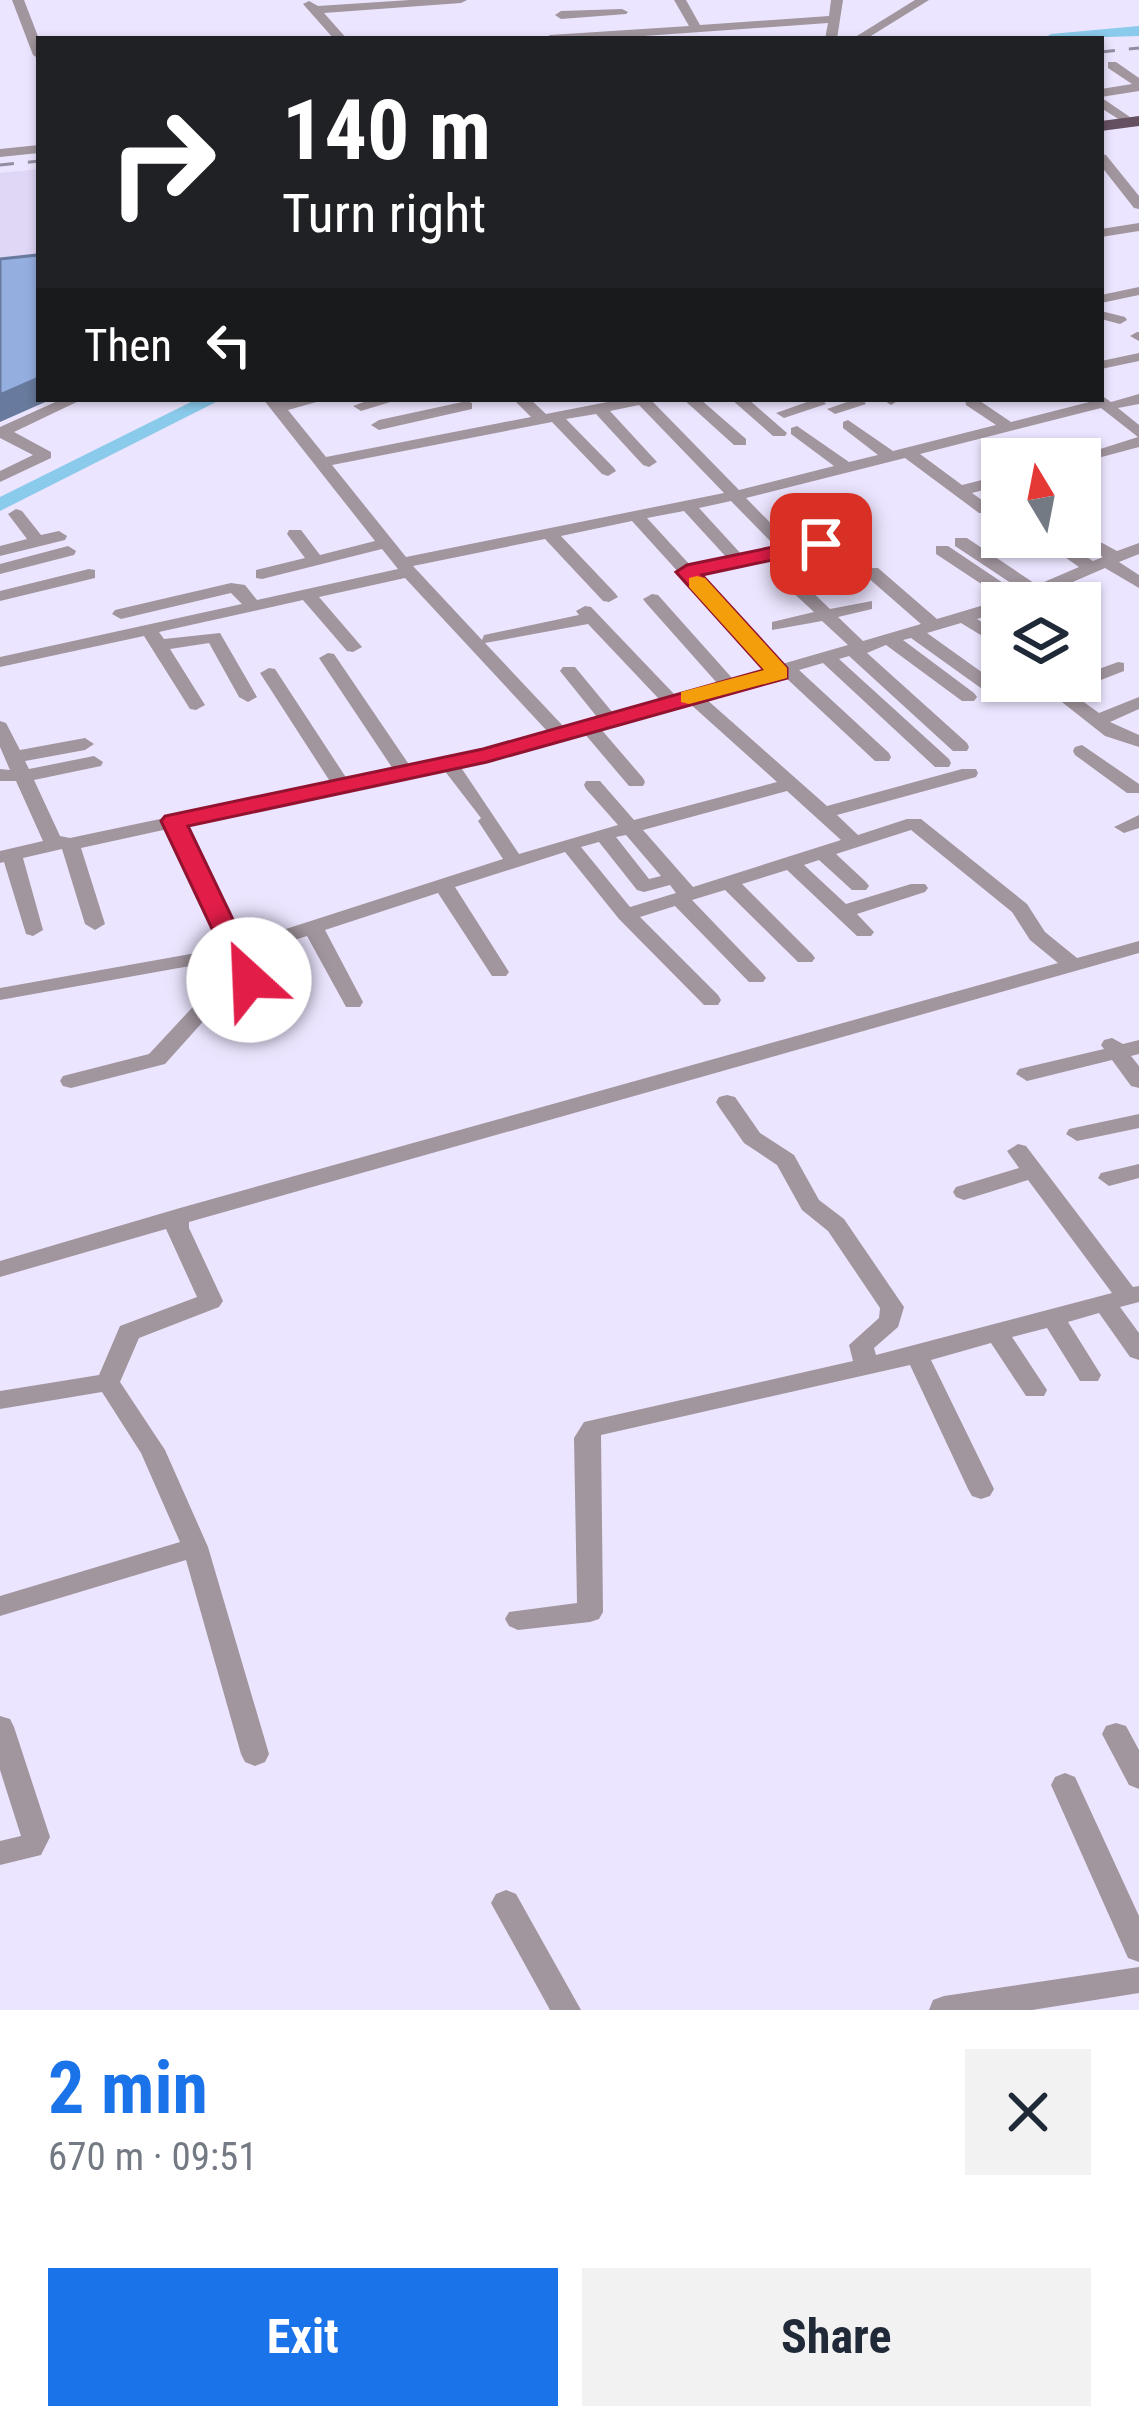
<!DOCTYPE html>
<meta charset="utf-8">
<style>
body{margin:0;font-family:"Roboto Condensed",sans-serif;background:#f2f2f3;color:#1f2937;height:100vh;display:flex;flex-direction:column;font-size:45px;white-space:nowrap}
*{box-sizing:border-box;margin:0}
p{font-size:39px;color:#747a83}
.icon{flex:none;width:66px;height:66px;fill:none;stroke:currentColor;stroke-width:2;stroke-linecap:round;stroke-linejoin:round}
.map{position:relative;height:2010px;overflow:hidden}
.panel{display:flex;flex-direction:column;background:#fff;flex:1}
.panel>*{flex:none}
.top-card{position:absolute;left:36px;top:36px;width:1068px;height:366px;border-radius:0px;box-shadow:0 3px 9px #0004;background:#202124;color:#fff;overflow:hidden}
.needle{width:78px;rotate:350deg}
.controls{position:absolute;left:981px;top:438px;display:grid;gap:24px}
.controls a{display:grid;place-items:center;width:120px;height:120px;border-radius:0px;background:#fff;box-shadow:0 3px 9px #0004;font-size:60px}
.pin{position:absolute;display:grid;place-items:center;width:102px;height:102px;color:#fff;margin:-51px;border-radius:24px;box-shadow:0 6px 18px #0006}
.me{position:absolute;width:132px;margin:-66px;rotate:335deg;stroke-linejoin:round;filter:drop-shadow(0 0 9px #0008)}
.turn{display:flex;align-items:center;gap:42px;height:252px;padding:0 48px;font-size:54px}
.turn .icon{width:156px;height:156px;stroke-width:2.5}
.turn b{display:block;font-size:84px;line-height:102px}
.then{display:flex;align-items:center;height:114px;padding:0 48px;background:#0003;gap:24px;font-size:45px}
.round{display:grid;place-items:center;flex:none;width:126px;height:126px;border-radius:0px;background:#f2f2f3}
.head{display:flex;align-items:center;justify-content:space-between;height:204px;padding:0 48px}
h1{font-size:72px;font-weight:700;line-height:90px;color:#1a73e8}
.cta{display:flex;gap:24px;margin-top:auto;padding:24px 48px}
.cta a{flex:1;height:138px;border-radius:0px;background:#1a73e8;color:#fff;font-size:48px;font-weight:700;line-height:138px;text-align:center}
.cta a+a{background:#f2f2f3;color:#1f2937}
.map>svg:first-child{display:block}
.built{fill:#e0d7f7}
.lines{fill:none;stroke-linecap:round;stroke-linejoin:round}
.river{fill:#8acaea;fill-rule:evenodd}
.minor{fill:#a1959e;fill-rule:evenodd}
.major{fill:#655061;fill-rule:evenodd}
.rail{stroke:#938da1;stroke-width:3;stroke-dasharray:14 14;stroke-linecap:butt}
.shaded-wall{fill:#687a9d}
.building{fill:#95aee0;stroke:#687a9d;stroke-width:3}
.route{fill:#e11d48;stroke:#92132f;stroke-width:3}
.slow{fill:#f59e0b}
</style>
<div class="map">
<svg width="1139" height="2010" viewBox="0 0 1139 2010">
<rect width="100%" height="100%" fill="#ece5ff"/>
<path class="built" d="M 39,169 L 39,264 L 0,269 L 0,173 Z"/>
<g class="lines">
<g class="river">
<path d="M 1139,26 L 1139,36 L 1043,39 L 1051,34 Z"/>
<path d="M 197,399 L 222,399 L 0,511 L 0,497 Z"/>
</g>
<g class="minor">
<path d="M 12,0 L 24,0 L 39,39 L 39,59 L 33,55 Z"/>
<path d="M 410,0 L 467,0 L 461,3 L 324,13 L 347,39 L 334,39 L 303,4 L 309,1 L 318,6 Z"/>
<path d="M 674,0 L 686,0 L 700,25 L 829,16 L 831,0 L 843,0 L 837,39 L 825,39 L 828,23 L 601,39 L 544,39 L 550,35 L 689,26 Z"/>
<path d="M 915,0 L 929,0 L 866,39 L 852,39 Z"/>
<path d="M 622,9 L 628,12 L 626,14 L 561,19 L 555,15 L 561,11 Z"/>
<path d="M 1108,62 L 1116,62 L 1139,78 L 1139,91 L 1101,97 L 1101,89 L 1132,84 L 1108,68 Z"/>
<path d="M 1101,99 L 1105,100 L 1130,117 L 1120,120 L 1101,108 Z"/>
<path d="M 39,145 L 39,153 L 0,157 L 0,149 Z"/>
<path d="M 1101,154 L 1106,155 L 1139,196 L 1139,209 L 1134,208 L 1101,166 Z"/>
<path d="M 1139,223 L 1139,231 L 1101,237 L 1101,229 Z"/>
<path d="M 1139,287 L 1139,295 L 1101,303 L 1101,295 Z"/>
<path d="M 1101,311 L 1125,317 L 1127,320 L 1120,324 L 1101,319 Z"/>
<path d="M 1137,332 L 1139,332 L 1139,341 L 1130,336 Z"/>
<path d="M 1139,353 L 1139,361 L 1101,369 L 1101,361 Z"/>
<path d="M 1139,394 L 1139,404 L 1118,408 L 1139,425 L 1139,447 L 1083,462 L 1080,459 L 1069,459 L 1138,437 L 1101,408 L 920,454 L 962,485 L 1002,475 L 1002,485 L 972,493 L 989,505 L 1002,504 L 1002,514 L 979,513 L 905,458 L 746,498 L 792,545 L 821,539 L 829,544 L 821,549 L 698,574 L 782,664 L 848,645 L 822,621 L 772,630 L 772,622 L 814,612 L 789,589 L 789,581 L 801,581 L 830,609 L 872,601 L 872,609 L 838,617 L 863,641 L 921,624 L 866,576 L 866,568 L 878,568 L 937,619 L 1004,599 L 936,554 L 936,546 L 948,546 L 1018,593 L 1023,591 L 955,546 L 955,538 L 967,538 L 1037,585 L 1079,567 L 1036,537 L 1055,537 L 1093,561 L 1103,557 L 1074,540 L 1072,537 L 1080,537 L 1080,531 L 1117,551 L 1139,543 L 1139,554 L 1119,562 L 1139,575 L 1139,588 L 1105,568 L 1029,601 L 1031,603 L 1002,603 L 1002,611 L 977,619 L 1002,635 L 1002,648 L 961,623 L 927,633 L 997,683 L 1000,687 L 997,691 L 985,691 L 911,638 L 903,640 L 974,693 L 977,697 L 974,701 L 962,701 L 886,645 L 867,653 L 967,743 L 969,747 L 967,751 L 953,751 L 849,656 L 839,659 L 949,759 L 951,763 L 949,767 L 935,767 L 823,663 L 799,670 L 889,753 L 891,757 L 889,761 L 875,761 L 784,676 L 705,698 L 827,806 L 962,769 L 976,769 L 978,773 L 976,777 L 837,815 L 858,835 L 907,819 L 921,819 L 1027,904 L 1045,932 L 1077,958 L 1139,941 L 1139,953 L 189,1222 L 189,1228 L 223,1301 L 219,1307 L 139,1338 L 120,1382 L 165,1450 L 208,1547 L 269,1754 L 265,1762 L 255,1766 L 245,1762 L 241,1754 L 186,1560 L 0,1616 L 0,1596 L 180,1542 L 141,1453 L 102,1392 L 0,1409 L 0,1391 L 99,1375 L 120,1326 L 197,1297 L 166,1229 L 0,1277 L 0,1261 L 180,1208 L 1058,963 L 1030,940 L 1012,912 L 911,830 L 836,854 L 866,882 L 869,886 L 866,890 L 852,890 L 819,860 L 804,865 L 846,904 L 911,884 L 925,884 L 928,888 L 925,892 L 857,914 L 874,932 L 871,936 L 857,936 L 787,870 L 742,884 L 812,954 L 815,958 L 812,962 L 798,962 L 725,890 L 692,900 L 763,974 L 766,978 L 763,982 L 749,982 L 675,906 L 640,917 L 718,995 L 721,1000 L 718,1005 L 704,1005 L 619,919 L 565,852 L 455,887 L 509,972 L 506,976 L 492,976 L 438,893 L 325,930 L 363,1002 L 360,1007 L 346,1007 L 307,936 L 247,955 L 259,980 L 256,984 L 217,1006 L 165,1064 L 71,1088 L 63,1086 L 60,1081 L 63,1076 L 149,1054 L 203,996 L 238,978 L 229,959 L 0,1000 L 0,988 L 224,948 L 168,829 L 81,848 L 105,924 L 95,930 L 85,924 L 62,849 L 23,858 L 43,930 L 33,936 L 26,934 L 4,862 L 0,863 L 0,851 L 43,841 L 16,781 L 0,781 L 0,769 L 10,770 L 0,747 L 0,721 L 6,723 L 20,750 L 85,738 L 94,744 L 85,750 L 25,761 L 29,769 L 94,756 L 103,762 L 101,766 L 34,780 L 60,836 L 70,838 L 331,783 L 260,673 L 269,668 L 275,669 L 347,779 L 393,769 L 319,658 L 328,653 L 334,654 L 410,766 L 548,732 L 405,578 L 319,597 L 362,647 L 353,652 L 347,651 L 303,600 L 159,632 L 164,639 L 220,633 L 257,697 L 248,702 L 239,697 L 209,643 L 170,649 L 205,705 L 196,710 L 190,709 L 144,636 L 0,667 L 0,657 L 242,604 L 231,593 L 121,619 L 112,614 L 115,610 L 231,583 L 245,585 L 257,600 L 398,569 L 382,549 L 262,579 L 256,578 L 256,570 L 305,558 L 287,534 L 289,530 L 301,530 L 320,555 L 375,541 L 263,399 L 327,399 L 288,410 L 326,457 L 531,417 L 513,399 L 530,399 L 546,414 L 623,399 L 655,399 L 653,402 L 739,490 L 834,466 L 791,434 L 791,428 L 797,426 L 849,462 L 878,455 L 843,428 L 843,422 L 848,420 L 893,451 L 996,425 L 966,405 L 965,399 L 977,399 L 1011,422 L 1101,399 L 1101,395 L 1111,402 ZM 639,405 L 724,493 L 406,557 L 332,465 L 552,422 L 602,474 L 608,476 L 616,471 L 614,468 L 566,419 L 596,414 L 643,465 L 649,467 L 657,462 L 610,411 ZM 731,501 L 777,548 L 742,555 L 699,508 ZM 684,511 L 727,558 L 690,565 L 647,518 ZM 632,521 L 766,669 L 732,678 L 658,595 L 652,594 L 643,599 L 646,603 L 717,683 L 675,695 L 591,607 L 585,606 L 576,611 L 579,615 L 484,635 L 482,640 L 413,566 L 545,539 L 603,601 L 609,602 L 618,597 L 615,593 L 561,536 ZM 588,624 L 659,699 L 613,713 L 575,667 L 563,667 L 560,671 L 597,717 L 564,727 L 485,643 ZM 688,702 L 777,782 L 634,820 L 600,781 L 586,781 L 584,785 L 586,789 L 618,825 L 519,854 L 460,766 L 584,733 L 629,786 L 643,786 L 645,782 L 643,778 L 600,728 ZM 444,770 L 481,818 L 478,821 L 503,859 L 242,943 L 186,825 ZM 787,791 L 841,840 L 693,887 L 643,830 ZM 626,835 L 661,876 L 649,879 L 616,837 ZM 599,842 L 637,890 L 644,892 L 670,885 L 676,893 L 630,907 L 581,847 Z"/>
<path d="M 62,399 L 83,399 L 14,432 L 51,452 L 51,458 L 0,482 L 0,471 L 33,455 L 0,438 L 0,427 Z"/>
<path d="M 372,399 L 400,399 L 361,411 L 353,406 Z"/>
<path d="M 683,399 L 700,399 L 746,439 L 746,445 L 734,445 Z"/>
<path d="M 731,399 L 748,399 L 787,433 L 785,436 L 773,436 Z"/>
<path d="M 805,399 L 822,399 L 826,404 L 784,418 L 776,413 L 807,402 Z"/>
<path d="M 845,399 L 862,399 L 866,404 L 835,414 L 827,409 L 847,402 Z"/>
<path d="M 882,399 L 898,399 L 899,400 L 891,405 Z"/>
<path d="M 467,401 L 472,403 L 472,409 L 379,430 L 371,425 L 379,420 Z"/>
<path d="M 16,509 L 22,511 L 41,535 L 59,531 L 67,536 L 65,540 L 0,556 L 0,546 L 27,539 L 8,514 Z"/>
<path d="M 68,546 L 76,551 L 74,555 L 0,574 L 0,564 Z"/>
<path d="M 89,569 L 95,570 L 95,578 L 0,601 L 0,591 Z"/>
<path d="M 1080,638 L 1094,644 L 1094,652 L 1080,651 Z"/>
<path d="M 1118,662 L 1124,663 L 1124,671 L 1070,692 L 1099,713 L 1139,697 L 1139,709 L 1110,722 L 1139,735 L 1139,747 L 1105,736 L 1048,691 L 1066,681 L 1080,681 L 1080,676 Z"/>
<path d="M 1082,745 L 1139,784 L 1139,793 L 1127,793 L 1075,755 L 1073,751 L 1075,747 Z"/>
<path d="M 1139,815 L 1139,828 L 1124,833 L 1114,827 Z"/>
<path d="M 1112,1038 L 1123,1044 L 1139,1040 L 1139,1054 L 1131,1056 L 1139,1066 L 1139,1088 L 1131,1086 L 1112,1060 L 1027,1081 L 1016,1074 L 1019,1069 L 1104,1049 L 1101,1045 L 1104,1040 Z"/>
<path d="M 727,1095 L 735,1097 L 760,1133 L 794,1155 L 819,1200 L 844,1219 L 904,1307 L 898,1327 L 874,1348 L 876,1355 L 1112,1293 L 1028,1180 L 964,1200 L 956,1197 L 953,1192 L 956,1187 L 1019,1168 L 1007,1151 L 1018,1144 L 1026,1146 L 1133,1287 L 1139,1286 L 1139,1302 L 1120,1307 L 1139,1333 L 1139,1360 L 1130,1357 L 1099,1313 L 1068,1322 L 1101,1375 L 1098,1381 L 1080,1381 L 1047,1328 L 1012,1337 L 1047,1390 L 1044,1396 L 1026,1396 L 991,1343 L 931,1360 L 994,1489 L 990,1496 L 981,1499 L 972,1496 L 968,1489 L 910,1365 L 601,1435 L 603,1612 L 599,1619 L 590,1622 L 518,1630 L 509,1626 L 505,1619 L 509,1612 L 577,1603 L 574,1438 L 584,1422 L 853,1361 L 849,1345 L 879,1318 L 880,1308 L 828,1231 L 802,1210 L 777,1165 L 744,1143 L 719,1107 L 716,1102 L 719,1097 Z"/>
<path d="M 1139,1114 L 1139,1128 L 1077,1141 L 1066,1134 L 1069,1129 Z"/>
<path d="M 1139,1164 L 1139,1178 L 1109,1186 L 1098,1178 L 1101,1173 Z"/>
<path d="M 0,1716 L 10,1719 L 14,1727 L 50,1837 L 41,1855 L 0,1865 L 0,1841 L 21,1836 L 0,1770 Z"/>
<path d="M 1116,1723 L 1126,1726 L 1139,1750 L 1139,1789 L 1129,1785 L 1102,1734 L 1106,1726 Z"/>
<path d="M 1065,1773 L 1075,1777 L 1139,1916 L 1139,1962 L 1128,1958 L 1051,1785 L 1055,1777 Z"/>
<path d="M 506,1890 L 516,1894 L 581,2010 L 550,2010 L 491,1903 L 496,1894 Z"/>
<path d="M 1139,1967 L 1139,1993 L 1032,2010 L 929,2010 L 933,2000 L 944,1996 Z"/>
</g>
<path class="major" d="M 1139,116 L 1139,126 L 1101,131 L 1101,121 Z"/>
<g class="rail">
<path d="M 1101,52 L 1139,48"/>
<path d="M 0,165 L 39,161"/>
</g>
</g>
<path class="shaded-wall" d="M 39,378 L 39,399 L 52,399 L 0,422 L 0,395 Z"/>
<path class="building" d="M 39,250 L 39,378 L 0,395 L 0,259 L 37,255 Z"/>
<path class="route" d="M 821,537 L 829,539 L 829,548 L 702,575 L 787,668 L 787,678 L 487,762 L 188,826 L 262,980 L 249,988 L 239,986 L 161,821 L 165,816 L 483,749 L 764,670 L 676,572 L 687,565 Z"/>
<path class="slow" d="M 697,576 L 705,578 L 787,668 L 787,678 L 689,704 L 681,702 L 681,692 L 764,670 L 689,587 L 689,578 Z"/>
</svg>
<div class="controls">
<a><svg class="needle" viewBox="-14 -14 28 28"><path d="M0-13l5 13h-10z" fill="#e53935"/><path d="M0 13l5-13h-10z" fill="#747a83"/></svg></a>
<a><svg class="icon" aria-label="layers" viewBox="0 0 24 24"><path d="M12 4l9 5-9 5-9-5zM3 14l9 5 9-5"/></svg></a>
</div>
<div class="pin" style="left:821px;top:544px;background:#d93025"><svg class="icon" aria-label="arrive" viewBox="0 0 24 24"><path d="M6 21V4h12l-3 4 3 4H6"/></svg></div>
<svg class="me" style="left:249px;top:980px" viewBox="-20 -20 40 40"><circle r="19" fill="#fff"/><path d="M0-13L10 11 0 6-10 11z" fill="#e11d48"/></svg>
<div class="top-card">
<div class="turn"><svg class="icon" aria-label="right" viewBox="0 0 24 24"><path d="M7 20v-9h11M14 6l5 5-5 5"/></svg><div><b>140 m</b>Turn right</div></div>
<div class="then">Then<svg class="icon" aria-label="left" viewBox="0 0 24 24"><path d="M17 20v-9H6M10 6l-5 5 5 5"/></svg></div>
</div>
</div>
<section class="panel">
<div class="head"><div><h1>2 min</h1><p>670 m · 09:51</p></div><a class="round"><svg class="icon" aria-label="close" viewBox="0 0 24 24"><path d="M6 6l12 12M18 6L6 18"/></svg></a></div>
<div class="cta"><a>Exit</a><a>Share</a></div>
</section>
